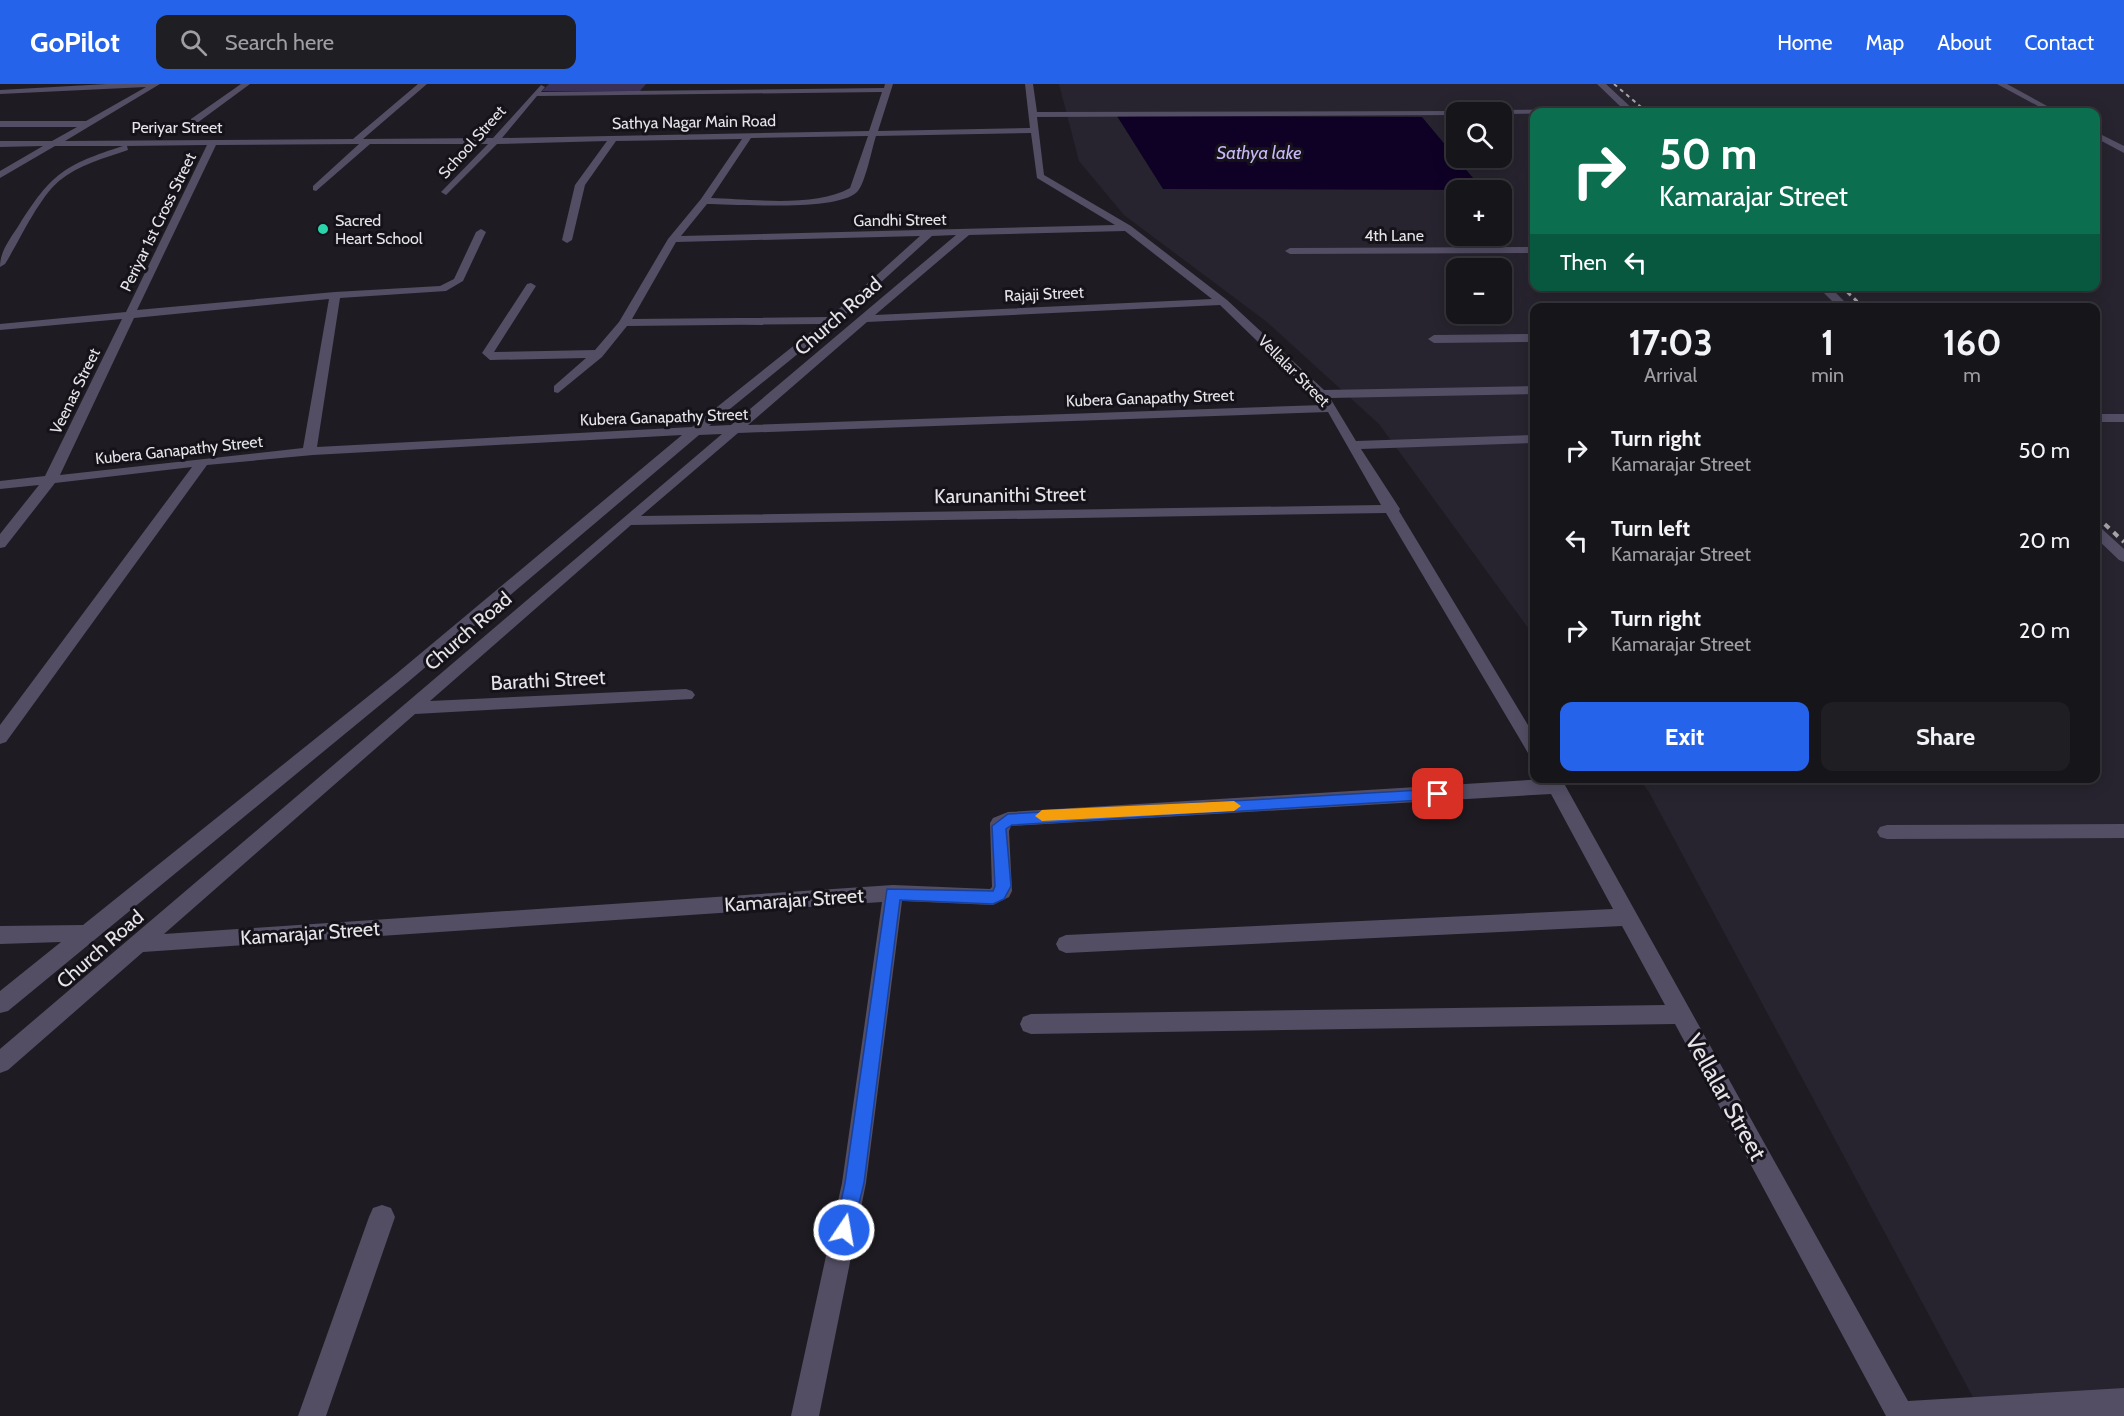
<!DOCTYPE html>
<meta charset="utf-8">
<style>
body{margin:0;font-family:Cabin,sans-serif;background:#1f1e23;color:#f1f3f6;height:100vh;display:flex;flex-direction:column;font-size:22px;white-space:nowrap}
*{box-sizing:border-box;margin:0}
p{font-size:20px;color:#9e9fa2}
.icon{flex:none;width:33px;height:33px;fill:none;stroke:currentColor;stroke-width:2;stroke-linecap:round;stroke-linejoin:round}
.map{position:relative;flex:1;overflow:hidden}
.details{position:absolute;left:1530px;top:219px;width:570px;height:480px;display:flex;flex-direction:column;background:#16151a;border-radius:12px;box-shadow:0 3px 15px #0003,0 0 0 2px #353439}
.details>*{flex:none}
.top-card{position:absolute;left:1530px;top:24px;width:570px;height:183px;border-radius:12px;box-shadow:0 3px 15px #0003,0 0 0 2px #353439;background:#0b6e4f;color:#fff;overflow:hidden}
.tools{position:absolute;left:1446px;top:18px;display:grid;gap:12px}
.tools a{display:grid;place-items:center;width:66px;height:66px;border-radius:12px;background:#16151a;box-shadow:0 3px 15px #0003,0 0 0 2px #353439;font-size:30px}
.pin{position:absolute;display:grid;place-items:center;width:51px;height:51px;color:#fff;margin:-26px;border-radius:12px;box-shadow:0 3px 9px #0006}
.me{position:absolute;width:66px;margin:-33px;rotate:12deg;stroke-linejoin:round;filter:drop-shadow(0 0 4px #0008)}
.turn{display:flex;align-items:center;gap:21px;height:126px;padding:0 30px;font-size:27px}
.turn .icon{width:78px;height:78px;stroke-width:2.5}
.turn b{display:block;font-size:42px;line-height:51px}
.then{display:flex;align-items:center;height:57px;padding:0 30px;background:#0003;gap:12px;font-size:22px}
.eta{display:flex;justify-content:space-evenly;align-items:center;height:102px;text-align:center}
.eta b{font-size:36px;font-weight:800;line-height:42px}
.button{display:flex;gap:12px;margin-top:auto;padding:12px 30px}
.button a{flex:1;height:69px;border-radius:12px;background:#2563eb;color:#fff;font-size:24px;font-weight:800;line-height:69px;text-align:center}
.button a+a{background:#1f1e23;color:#f1f3f6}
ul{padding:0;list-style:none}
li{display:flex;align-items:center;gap:18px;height:90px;padding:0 30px}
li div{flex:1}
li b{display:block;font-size:22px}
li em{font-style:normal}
header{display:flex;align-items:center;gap:36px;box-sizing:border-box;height:84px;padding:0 30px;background:#2563eb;color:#fff}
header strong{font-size:28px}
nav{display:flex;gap:33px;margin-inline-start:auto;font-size:21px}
.search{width:420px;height:54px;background:#1f1e23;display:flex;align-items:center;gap:15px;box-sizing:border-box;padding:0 21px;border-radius:12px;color:#9e9fa2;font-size:22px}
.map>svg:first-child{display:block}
.built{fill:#27242f;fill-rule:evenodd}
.green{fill:#3a2f54}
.water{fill:#0f0026}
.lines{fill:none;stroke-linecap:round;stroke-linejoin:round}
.minor{fill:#534e64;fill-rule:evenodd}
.rail-far2{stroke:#a5a4a8;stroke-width:2;stroke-dasharray:4 4;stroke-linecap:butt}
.rail-far1{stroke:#a5a4a8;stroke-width:3;stroke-dasharray:4.5 4.5;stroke-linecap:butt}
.rail{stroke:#a5a4a8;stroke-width:4;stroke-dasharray:6 6;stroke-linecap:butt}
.route{fill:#2563eb;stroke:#184099;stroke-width:1.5}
.slow{fill:#f59e0b}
.poi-dot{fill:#2bd5ac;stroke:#151319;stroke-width:2}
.labels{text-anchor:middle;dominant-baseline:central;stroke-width:6;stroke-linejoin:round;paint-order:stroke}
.far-street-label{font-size:16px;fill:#e5e4e8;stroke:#151319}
.far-poi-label{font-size:16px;fill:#e5e4e8;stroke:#151319;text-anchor:start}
.far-water-label{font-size:18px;font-style:italic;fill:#c9b8f7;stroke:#151319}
.street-label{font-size:20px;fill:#e5e4e8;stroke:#151319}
.near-street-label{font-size:24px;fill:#e5e4e8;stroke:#151319}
</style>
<header>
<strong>GoPilot</strong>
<div class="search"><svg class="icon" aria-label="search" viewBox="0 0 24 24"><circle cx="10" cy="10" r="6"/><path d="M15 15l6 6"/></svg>Search here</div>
<nav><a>Home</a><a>Map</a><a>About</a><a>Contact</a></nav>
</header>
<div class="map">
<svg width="2124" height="1332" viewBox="0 0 2124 1332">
<rect width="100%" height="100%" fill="#1e1c22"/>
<path class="built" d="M 1059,0 L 2124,0 L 2124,1332 L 1983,1332 L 1649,708 L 1639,695 L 2096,694 L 2096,224 L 1534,224 L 1534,552 L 1379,340 L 1267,238 L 1124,131 L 1079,77 ZM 1456,28 L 1502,28 L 1502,74 L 1456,74 ZM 1534,28 L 2096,28 L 2096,202 L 1534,202 ZM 1456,106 L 1502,106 L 1502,152 L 1456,152 ZM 1456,184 L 1502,184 L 1502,230 L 1456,230 Z"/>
<path class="green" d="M 549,0 L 646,0 L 640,7 L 542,7 Z"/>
<path class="water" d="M 1117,32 L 1422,33 L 1483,106 L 1163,105 Z"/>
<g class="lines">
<g class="minor">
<path d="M 107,0 L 160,0 L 65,57 L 353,55 L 418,0 L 427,0 L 363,55 L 493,54 L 541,1 L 545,3 L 541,8 L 884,4 L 885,0 L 893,0 L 878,47 L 1030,44 L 1025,0 L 1033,0 L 1037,28 L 1459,27 L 1456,31 L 1037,33 L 1044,91 L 1131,142 L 1227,216 L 1324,306 L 1534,302 L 1534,310 L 1330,314 L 1356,357 L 1534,351 L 1534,359 L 1361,365 L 1400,425 L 1399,427 L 1534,651 L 1534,671 L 1528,669 L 1386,429 L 631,441 L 430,617 L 686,605 L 692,607 L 695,611 L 692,615 L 415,630 L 164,850 L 893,801 L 990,805 L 992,803 L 990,739 L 993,734 L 1008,728 L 1561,694 L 1908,1317 L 2124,1304 L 2124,1332 L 1886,1332 L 1675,940 L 1031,950 L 1023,947 L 1020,940 L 1023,933 L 1031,930 L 1665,921 L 1622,842 L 1066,869 L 1059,866 L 1056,860 L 1059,854 L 1066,851 L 1613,825 L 1551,710 L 1011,742 L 1009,747 L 1012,807 L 1009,813 L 993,821 L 902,817 L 866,1099 L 819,1332 L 791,1332 L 842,1099 L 882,818 L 143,868 L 8,986 L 0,989 L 0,965 L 722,350 L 699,351 L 408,598 L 8,927 L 0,929 L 0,907 L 61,858 L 0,860 L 0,842 L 83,841 L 396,590 L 682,351 L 313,371 L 207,381 L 6,658 L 0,660 L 0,641 L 192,383 L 55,399 L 5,463 L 0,464 L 0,450 L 39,401 L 0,405 L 0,397 L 45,392 L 122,235 L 0,246 L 0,240 L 126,228 L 207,61 L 127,62 L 128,66 C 105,74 78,81 59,97 C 38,115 20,156 5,180 L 0,183 C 0,167 10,155 19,141 C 52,89 64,81 123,62 L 55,62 L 0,94 L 0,87 L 43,62 L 0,63 L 0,57 L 52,57 L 77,43 L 0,43 L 0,37 L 86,37 L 146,3 L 0,10 L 0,6 ZM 882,8 L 869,47 L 502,54 L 537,12 ZM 1031,49 L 1037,94 L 1115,141 L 681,152 L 707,120 C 736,120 836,128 857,108 C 865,101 872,64 876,52 ZM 868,52 L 850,104 C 815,124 750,115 711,114 L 751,54 ZM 742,55 L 701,115 L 668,155 L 619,238 L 595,266 L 494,268 L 536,202 L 531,199 L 527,200 L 482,269 L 490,276 L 586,274 L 554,302 L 554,308 L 558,309 L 602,273 L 627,242 L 821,240 L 692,343 L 317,363 L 340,214 L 446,207 L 463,197 L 486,148 L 481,145 L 476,148 L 454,195 L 440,202 L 335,208 L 137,226 L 216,61 L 359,60 L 313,102 L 313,106 L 316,107 L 370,60 L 488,60 L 443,106 L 441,108 L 446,111 L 497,60 L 607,57 L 575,101 L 562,156 L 567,159 L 572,156 L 585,101 L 616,57 ZM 1125,147 L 1212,215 L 875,231 L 969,151 ZM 956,151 L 731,341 L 709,342 L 837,238 L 932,152 ZM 920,152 L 830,233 L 632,235 L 676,158 ZM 329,215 L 303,364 L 60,391 L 134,234 ZM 1220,221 L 1323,321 L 748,341 L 867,238 ZM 1328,328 L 1381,421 L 641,432 L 738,349 Z"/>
<path d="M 241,0 L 250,0 L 197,39 L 191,39 L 191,35 Z"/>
<path d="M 1597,0 L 1606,0 L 1636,28 L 1502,30 L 1477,28 L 1481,26 L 1623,25 Z"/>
<path d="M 1997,0 L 2007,0 L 2058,28 L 2049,28 Z"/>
<path d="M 2096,48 L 2124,62 L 2124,69 L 2096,54 Z"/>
<path d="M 1534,163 L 1534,169 L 1290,170 L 1285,167 L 1290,164 Z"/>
<path d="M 1817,202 L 1829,202 L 1851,224 L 1839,224 Z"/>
<path d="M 1534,250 L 1534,258 L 1434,259 L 1428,255 L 1434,251 Z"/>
<rect x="2096" y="330" width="28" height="8"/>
<path d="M 2096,443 L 2101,444 L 2124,465 L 2124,478 L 2119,476 L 2096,454 Z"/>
<path d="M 2124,740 L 2124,754 L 1887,755 L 1880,753 L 1877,748 L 1880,743 L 1887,741 Z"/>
<path d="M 382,1121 L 391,1124 L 395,1133 L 326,1332 L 298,1332 L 369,1133 L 373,1124 Z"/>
</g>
<path class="rail-far2" d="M 1614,0 L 1647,28"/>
<path class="rail-far1" d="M 1841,202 L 1864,224"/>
<path class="rail" d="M 2096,432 L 2124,458"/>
</g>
<path class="route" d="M 1438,705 L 1445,710 L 1438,715 L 1012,741 L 1006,745 L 1011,802 L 1004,815 L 993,820 L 900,816 L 864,1099 L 851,1152 L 844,1155 L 838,1152 L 835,1146 L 845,1099 L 887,805 L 993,807 L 995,802 L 992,742 L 1008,730 Z"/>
<path class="slow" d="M 1234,717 L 1241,722 L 1234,727 L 1042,737 L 1035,732 L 1042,726 Z"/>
<circle class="poi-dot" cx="323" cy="145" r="6"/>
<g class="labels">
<g class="far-street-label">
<text transform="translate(694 38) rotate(-1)">Sathya Nagar Main Road</text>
<text x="177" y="43">Periyar Street</text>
<text transform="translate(472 58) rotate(-48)">School Street</text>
<text transform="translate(900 136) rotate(-1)">Gandhi Street</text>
<text transform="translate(158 138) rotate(-64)">Periyar 1st Cross Street</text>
<text x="1394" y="151">4th Lane</text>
<text transform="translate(1044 210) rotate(-3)">Rajaji Street</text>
<text transform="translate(1294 287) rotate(45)">Vellalar Street</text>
<text transform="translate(75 307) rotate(-64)">Veenas Street</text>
<text transform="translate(1150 314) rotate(-2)">Kubera Ganapathy Street</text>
<text transform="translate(664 333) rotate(-2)">Kubera Ganapathy Street</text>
<text transform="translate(179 366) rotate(-6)">Kubera Ganapathy Street</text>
</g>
<g class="far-poi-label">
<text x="335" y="136">Sacred<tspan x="335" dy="18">Heart School</tspan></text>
</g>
<g class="far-water-label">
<text x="1259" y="69">Sathya lake</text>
</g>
<g class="street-label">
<text transform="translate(838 232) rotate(-41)">Church Road</text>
<text transform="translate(1010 411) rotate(-1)">Karunanithi Street</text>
<text transform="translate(468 547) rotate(-41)">Church Road</text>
<text transform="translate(548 596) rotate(-3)">Barathi Street</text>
<text transform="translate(794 816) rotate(-4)">Kamarajar Street</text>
<text transform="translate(310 849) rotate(-4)">Kamarajar Street</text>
<text transform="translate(100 865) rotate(-41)">Church Road</text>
</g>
<g class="near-street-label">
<text transform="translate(1726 1013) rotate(61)">Vellalar Street</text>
</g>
</g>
</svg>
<div class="tools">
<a><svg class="icon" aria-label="search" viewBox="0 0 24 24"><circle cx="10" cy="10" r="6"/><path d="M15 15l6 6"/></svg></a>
<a>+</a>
<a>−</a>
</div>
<div class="pin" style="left:1438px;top:710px;background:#d93025"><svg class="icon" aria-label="arrive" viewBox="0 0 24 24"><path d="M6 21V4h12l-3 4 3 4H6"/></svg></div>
<svg class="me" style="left:844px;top:1146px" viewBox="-20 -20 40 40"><circle r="17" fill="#2563eb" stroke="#fff" stroke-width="3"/><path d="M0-11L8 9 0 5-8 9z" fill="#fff"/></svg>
<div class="top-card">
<div class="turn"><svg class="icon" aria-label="right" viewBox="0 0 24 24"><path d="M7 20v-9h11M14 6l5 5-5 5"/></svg><div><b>50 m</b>Kamarajar Street</div></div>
<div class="then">Then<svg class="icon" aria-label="left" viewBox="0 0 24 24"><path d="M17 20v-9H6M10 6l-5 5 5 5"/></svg></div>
</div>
<section class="details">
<div class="eta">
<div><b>17:03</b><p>Arrival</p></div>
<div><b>1</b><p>min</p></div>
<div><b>160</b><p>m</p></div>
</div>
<ul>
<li><svg class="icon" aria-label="right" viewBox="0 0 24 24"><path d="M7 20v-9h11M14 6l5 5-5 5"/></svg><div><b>Turn right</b><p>Kamarajar Street</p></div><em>50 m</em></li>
<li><svg class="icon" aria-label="left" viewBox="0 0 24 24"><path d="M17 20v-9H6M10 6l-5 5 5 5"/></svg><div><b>Turn left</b><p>Kamarajar Street</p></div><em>20 m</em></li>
<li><svg class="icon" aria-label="right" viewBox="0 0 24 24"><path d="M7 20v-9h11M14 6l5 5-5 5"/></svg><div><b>Turn right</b><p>Kamarajar Street</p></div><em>20 m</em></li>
</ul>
<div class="button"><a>Exit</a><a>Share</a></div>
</section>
</div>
